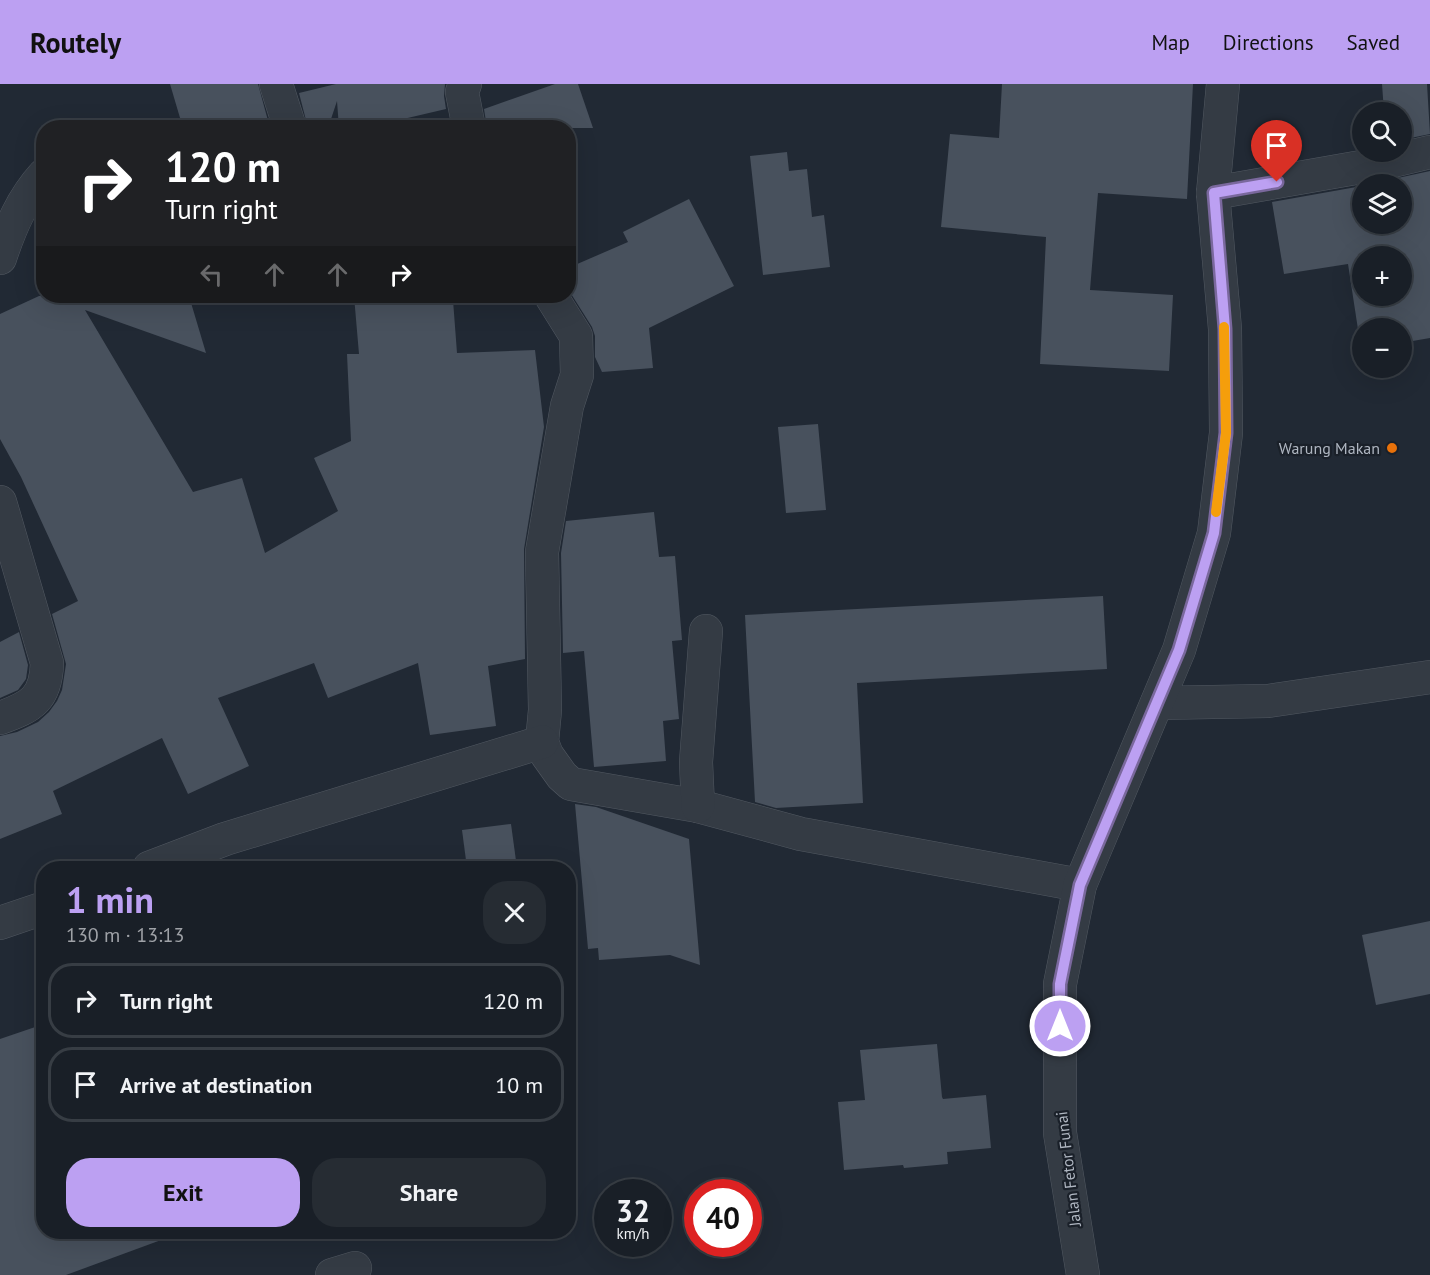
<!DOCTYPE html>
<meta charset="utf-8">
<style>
body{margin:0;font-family:"PT Sans",sans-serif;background:#262c33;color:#f1f3f6;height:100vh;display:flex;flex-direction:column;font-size:22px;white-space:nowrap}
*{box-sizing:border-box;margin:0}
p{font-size:20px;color:#9fa2a7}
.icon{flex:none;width:33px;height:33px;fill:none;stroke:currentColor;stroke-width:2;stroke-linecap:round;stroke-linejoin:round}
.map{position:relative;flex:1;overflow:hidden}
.panel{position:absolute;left:36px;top:777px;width:540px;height:378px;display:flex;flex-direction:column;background:#191f27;border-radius:24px;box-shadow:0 6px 24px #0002,0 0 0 2px #373d44}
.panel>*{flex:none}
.top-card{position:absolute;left:36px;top:36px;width:540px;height:183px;border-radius:24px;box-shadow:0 6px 24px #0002,0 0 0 2px #373d44;background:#202124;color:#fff;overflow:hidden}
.tools{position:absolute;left:1352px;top:18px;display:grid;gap:12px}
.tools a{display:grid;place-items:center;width:60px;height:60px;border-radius:50%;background:#191f27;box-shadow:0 6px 24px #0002,0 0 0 2px #373d44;font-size:30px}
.speed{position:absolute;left:594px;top:1095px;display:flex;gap:12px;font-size:30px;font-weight:700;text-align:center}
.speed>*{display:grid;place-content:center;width:78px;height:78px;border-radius:50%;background:#191f27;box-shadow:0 6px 24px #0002,0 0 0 2px #373d44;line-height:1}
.speed small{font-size:15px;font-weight:400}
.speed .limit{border:9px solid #d22;background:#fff;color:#111}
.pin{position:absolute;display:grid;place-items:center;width:51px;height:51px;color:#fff;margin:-62px -26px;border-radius:50% 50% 50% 0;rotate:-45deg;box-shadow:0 0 6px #0007}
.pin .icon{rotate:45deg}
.me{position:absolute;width:66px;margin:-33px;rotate:0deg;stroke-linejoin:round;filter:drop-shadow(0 0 4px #0008)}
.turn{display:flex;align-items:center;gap:21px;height:126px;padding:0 30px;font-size:27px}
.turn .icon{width:78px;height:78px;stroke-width:2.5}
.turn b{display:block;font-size:42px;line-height:51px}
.lanes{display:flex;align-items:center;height:57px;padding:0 30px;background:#0003;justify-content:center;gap:30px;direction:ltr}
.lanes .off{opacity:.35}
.round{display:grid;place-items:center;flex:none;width:63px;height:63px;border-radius:24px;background:#262c33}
.head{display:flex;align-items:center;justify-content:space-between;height:102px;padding:0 30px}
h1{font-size:36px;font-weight:700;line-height:45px;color:#bca0f2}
.primary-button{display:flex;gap:12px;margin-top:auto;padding:12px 30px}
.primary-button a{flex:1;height:69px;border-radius:24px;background:#bca0f2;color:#111;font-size:24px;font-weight:700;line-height:69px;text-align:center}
.primary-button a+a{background:#262c33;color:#f1f3f6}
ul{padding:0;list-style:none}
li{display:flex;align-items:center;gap:18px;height:75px;margin:0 12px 9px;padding:0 18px;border:3px solid #373d44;border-radius:24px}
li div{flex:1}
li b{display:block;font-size:22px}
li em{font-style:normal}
header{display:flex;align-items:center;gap:36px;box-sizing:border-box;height:84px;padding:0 30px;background:#bca0f2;color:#111}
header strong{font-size:28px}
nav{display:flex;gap:33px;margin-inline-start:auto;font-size:21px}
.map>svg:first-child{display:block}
.building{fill:#48515d;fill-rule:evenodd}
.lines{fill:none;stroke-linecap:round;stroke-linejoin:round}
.minor-casing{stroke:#525962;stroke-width:34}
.tertiary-casing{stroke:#525962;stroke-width:34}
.minor{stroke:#343b44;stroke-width:33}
.tertiary{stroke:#343b44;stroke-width:33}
.route-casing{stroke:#7a689d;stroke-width:15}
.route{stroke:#bca0f2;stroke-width:10}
.slow{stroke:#f59e0b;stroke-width:10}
.food-dot{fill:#e8710a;stroke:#1a2029;stroke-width:2}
.labels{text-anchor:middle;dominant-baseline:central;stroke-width:4.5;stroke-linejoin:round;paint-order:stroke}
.poi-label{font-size:16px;fill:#afb6c1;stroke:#1a2029;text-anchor:end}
.street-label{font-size:16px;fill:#afb6c1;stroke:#1a2029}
</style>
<header>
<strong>Routely</strong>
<nav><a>Map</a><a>Directions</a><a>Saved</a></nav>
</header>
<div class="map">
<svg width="1430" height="1191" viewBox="0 0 1430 1191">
<rect width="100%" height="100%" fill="#212934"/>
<g class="building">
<path d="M 170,0 L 258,0 L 270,44 L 183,44 Z"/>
<path d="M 336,0 L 445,0 L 444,12 L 446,25 L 365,44 L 339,44 L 337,17 L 328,44 L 308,44 L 299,9 Z"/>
<path d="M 555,0 L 578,0 L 593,44 L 487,44 L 484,25 Z"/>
<path d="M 1002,0 L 1193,0 L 1187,115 L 1098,109 L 1090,206 L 1173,211 L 1169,287 L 1040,280 L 1046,153 L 941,143 L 950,50 L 999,54 Z"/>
<path d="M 1382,0 L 1427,0 L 1430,50 L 1401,56 L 1401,28 L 1384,28 Z"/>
<path d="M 787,68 L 789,87 L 807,85 L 812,133 L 824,131 L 830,183 L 763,191 L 750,72 Z"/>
<path d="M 1430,87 L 1430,254 L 1401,259 L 1401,244 L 1362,244 L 1361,265 L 1348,180 L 1284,190 L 1272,118 L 1362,102 L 1362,140 L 1401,140 L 1401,100 L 1370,100 ZM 1362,172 L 1401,172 L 1401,212 L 1362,212 Z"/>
<path d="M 689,115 L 734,202 L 649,244 L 653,284 L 602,288 L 595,273 L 595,252 L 592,243 L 568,205 L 568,184 L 628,158 L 623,148 Z"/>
<path d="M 39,212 L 189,212 L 206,269 L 85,226 L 193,408 L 242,394 L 265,469 L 338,427 L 314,374 L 351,357 L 347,270 L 359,270 L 354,212 L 409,212 L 410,220 L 453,216 L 457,269 L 535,266 L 544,343 L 524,465 L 525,575 L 488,582 L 496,642 L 430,651 L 418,579 L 328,614 L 314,579 L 218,614 L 249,682 L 188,710 L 162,654 L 53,707 L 62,730 L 0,755 L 0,652 L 17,648 L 38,638 L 49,628 L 57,617 L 62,606 L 66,580 L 52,530 L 78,517 L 21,393 L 0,355 L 0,230 Z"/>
<path d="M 818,340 L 826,426 L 786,429 L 778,343 Z"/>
<path d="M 654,428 L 659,473 L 675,472 L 682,556 L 672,557 L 679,635 L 663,637 L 666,677 L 594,683 L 584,567 L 563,569 L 561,469 L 566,437 Z"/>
<path d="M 1103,512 L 1107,585 L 857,599 L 863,719 L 776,724 L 755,718 L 745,531 Z"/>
<path d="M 19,548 L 28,581 L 26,595 L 18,606 L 0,614 L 0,558 Z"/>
<path d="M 575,720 L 596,723 L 689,755 L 700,881 L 670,871 L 599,876 L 598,864 L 588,865 Z"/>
<path d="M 511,740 L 517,784 L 467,784 L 462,746 Z"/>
<path d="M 1430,837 L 1430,910 L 1376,921 L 1362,851 Z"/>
<path d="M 44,940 L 44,1148 L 171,1148 L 172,1152 L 66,1191 L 0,1191 L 0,955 Z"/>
<path d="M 937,960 L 942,1013 L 943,1015 L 986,1011 L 991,1064 L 947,1068 L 948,1080 L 904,1084 L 903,1081 L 844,1086 L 838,1018 L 865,1016 L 860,966 Z"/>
</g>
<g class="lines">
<defs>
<g id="minor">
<path d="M 276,0 L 290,44"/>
<path d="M 465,0 L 462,8 L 469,44"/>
<path d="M 1213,109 L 1384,79 L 1430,68"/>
<path d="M 0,174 C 10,144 22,115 44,91"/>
<path d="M 551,212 L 576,252 L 577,291 L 567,322 L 542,468 L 545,626 L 542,658 L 547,671 L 562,692 L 571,700 L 698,722 L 801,750 L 1080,801"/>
<path d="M 0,418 L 47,579 C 46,615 31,623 0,634"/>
<path d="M 1157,619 L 1268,617 L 1430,593"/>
<path d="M 698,722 L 696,678 L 706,547"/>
<path d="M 149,784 L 225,755 L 542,658"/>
<path d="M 0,839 L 44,824"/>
<path d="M 332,1191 L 355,1184"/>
</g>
<path id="tertiary" d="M 1083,1191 L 1060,1049 L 1060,900 L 1080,801 L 1179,566 L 1214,449 L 1226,349 L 1225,245 L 1213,109 L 1223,0"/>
</defs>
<use href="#minor" class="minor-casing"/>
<use href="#tertiary" class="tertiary-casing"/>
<use href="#minor" class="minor"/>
<use href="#tertiary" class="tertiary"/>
</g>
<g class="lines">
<defs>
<path id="route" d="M 1060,942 L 1060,900 L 1080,801 L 1179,566 L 1214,449 L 1226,349 L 1225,245 L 1214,109 L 1277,98"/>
</defs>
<use href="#route" class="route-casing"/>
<use href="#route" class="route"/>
<path class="slow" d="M 1216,428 L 1226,349 L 1224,243"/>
</g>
<circle class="food-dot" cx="1392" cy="364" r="6"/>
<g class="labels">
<g class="poi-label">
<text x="1380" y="364">Warung Makan</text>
</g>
<g class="street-label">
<text transform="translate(1068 1085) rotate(-97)">Jalan Fetor Funai</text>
</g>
</g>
</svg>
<div class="tools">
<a><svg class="icon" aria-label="search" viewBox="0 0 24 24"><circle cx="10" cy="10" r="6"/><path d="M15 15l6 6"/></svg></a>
<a><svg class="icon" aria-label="layers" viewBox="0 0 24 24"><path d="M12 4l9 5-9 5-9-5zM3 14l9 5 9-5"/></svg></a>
<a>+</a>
<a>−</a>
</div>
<div class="speed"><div>32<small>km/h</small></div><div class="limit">40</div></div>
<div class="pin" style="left:1277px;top:98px;background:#d93025"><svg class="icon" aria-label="arrive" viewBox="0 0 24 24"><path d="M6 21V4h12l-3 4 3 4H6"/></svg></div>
<svg class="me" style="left:1060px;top:942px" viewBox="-20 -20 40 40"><circle r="17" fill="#bca0f2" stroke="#fff" stroke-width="3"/><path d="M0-11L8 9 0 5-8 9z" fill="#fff"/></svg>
<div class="top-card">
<div class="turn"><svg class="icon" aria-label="right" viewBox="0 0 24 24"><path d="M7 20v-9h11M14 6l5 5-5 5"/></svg><div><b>120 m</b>Turn right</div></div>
<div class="lanes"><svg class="icon off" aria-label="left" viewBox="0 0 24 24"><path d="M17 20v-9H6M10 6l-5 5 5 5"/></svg><svg class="icon off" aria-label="ahead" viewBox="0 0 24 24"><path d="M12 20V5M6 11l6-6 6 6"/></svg><svg class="icon off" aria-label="ahead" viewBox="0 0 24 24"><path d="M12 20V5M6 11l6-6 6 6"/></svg><svg class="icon" aria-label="right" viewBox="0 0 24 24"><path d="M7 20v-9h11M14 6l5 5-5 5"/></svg></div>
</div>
<section class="panel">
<div class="head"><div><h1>1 min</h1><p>130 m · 13:13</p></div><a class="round"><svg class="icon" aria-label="close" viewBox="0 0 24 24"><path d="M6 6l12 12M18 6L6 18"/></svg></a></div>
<ul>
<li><svg class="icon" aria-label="right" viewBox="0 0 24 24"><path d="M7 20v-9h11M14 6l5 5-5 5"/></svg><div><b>Turn right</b></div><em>120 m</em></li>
<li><svg class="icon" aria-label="arrive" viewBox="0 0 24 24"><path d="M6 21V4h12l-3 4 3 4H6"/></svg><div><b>Arrive at destination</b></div><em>10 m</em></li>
</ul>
<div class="primary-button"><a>Exit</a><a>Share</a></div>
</section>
</div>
